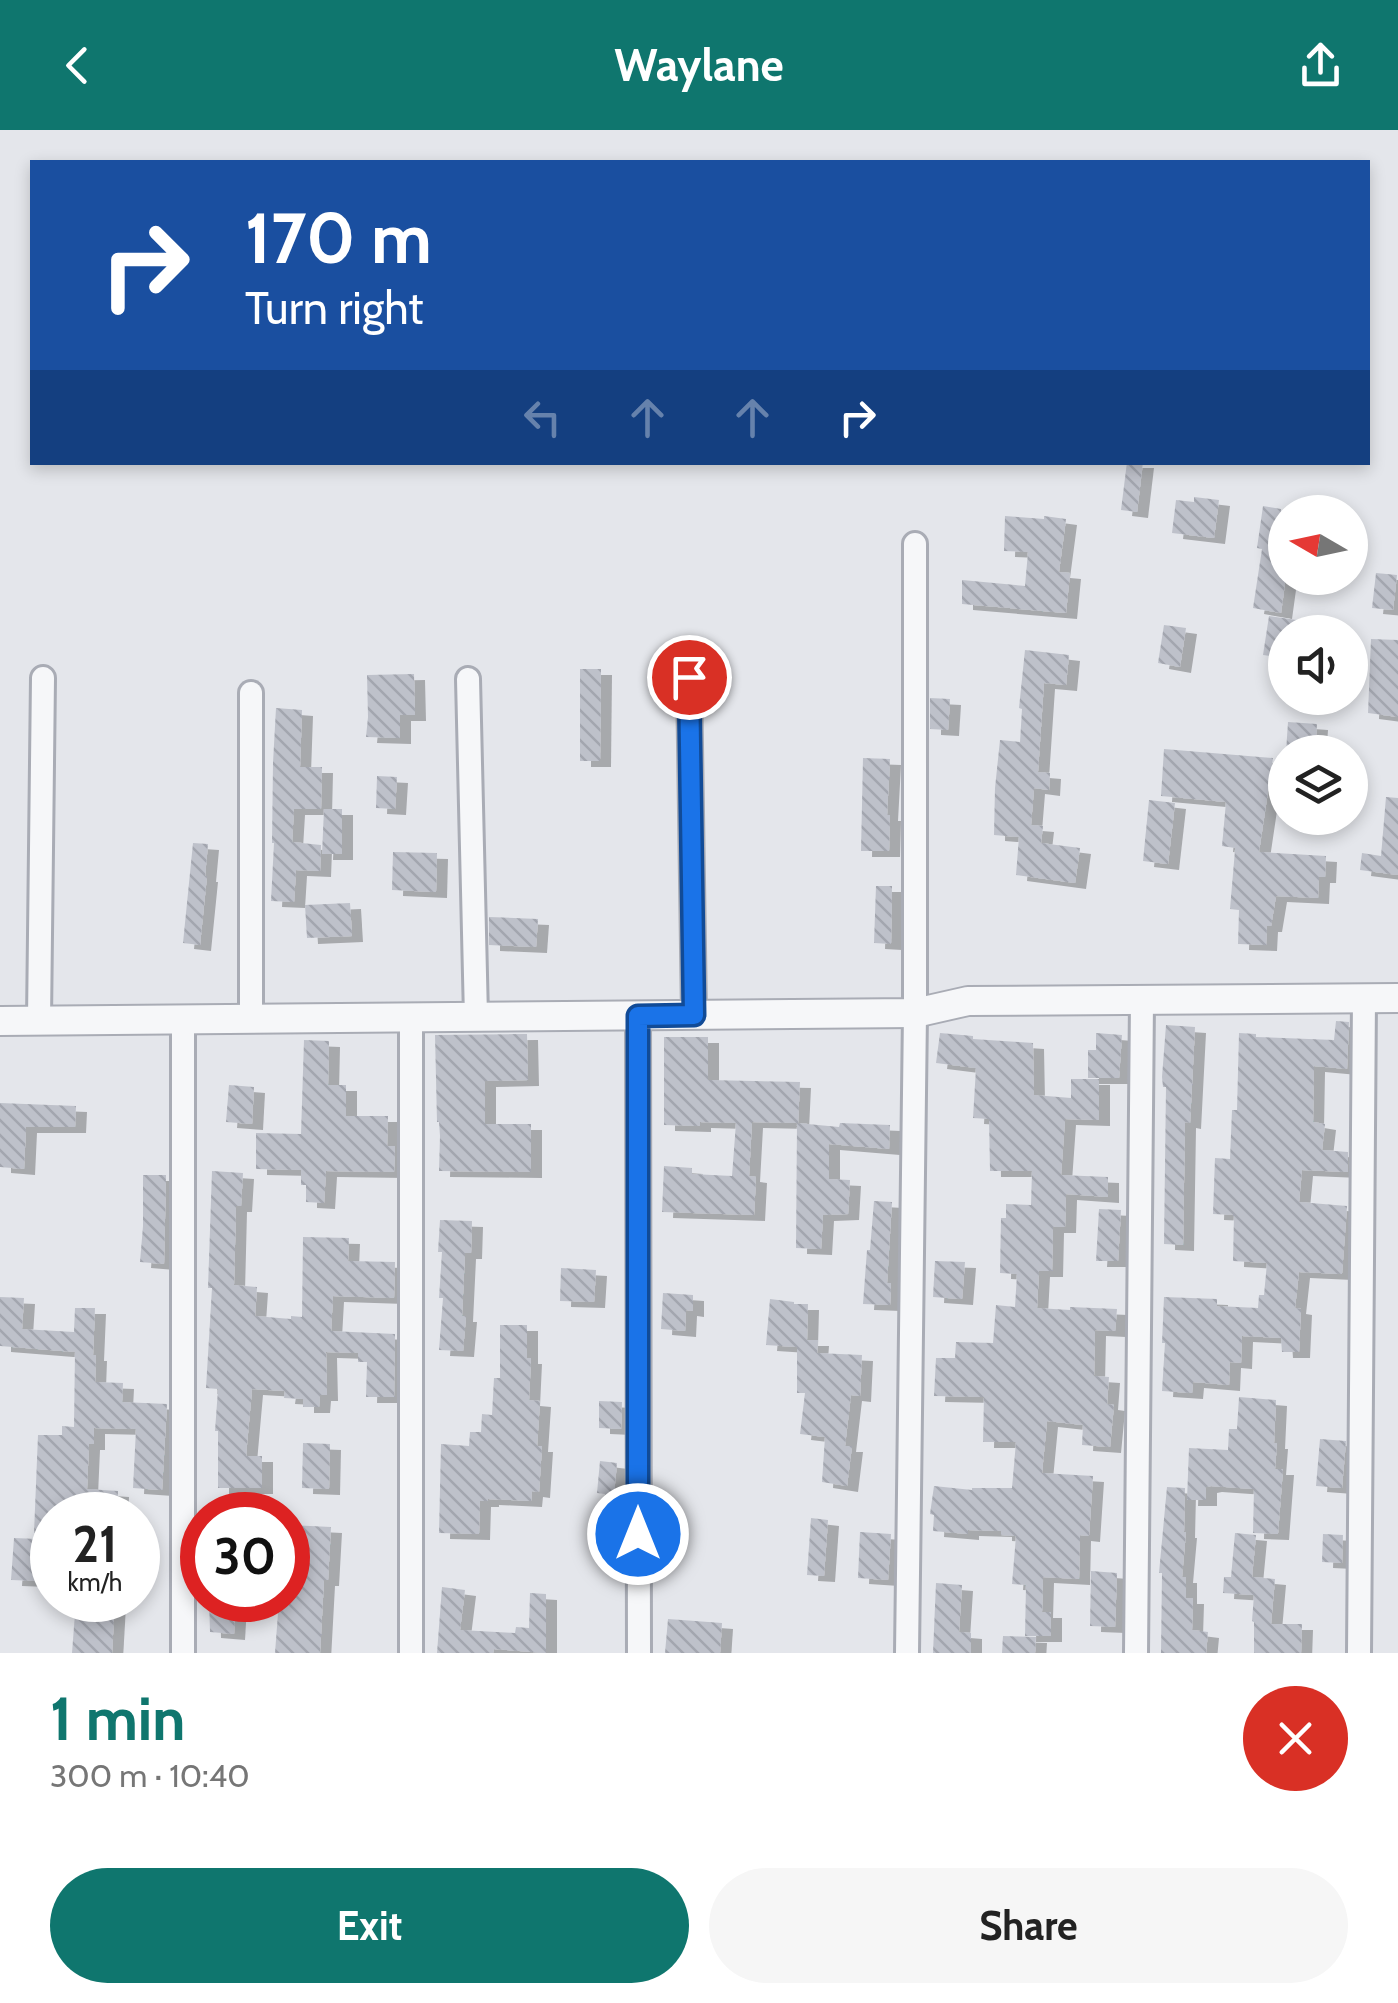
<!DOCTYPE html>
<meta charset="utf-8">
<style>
body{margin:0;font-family:Cabin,sans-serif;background:#f6f6f6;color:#222;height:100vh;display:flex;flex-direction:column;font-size:38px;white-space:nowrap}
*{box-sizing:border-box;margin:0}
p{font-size:32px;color:#767676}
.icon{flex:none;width:55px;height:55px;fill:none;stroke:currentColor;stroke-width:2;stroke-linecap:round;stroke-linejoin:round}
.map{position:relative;height:1523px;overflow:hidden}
.sheet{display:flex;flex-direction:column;background:#fff;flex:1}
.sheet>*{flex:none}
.top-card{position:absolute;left:30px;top:30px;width:1340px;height:305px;border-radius:0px;box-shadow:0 5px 15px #0003;background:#1a4fa0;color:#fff;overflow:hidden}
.needle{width:65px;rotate:279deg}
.buttons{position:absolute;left:1268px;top:365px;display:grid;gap:20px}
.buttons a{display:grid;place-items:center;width:100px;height:100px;border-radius:50%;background:#fff;box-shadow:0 5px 15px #0003;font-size:50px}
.speed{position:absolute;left:30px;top:1362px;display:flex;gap:20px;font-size:50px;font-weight:700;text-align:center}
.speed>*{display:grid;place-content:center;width:130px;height:130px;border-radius:50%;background:#fff;box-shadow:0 5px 15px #0003;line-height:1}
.speed small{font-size:25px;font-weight:400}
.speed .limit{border:15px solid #d22;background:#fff;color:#111}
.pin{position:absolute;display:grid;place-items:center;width:85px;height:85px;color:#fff;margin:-42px;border:5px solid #fff;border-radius:50%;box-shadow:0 2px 10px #0007}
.me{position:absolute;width:110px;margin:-55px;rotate:0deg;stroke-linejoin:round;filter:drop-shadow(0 0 8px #0008)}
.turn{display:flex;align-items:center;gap:35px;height:210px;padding:0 50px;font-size:45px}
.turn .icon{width:130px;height:130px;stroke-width:2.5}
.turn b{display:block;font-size:70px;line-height:85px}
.lanes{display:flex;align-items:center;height:95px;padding:0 50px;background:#0003;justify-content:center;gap:50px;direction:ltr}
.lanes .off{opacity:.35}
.round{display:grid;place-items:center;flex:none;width:105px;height:105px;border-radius:52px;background:#f6f6f6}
.headline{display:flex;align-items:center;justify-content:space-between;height:170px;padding:0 50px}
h1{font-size:60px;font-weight:800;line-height:75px;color:#0f766e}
.action{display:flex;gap:20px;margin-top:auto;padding:20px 50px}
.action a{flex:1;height:115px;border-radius:60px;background:#0f766e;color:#fff;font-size:40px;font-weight:800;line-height:115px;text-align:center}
.action a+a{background:#f6f6f6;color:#222}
header{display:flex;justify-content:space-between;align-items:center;height:130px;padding:0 50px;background:#0f766e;color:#fff;font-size:45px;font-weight:800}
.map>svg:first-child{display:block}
.building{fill:url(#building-back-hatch);filter:url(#shadow)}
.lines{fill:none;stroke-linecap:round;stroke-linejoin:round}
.minor-casing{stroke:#a9acb5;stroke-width:28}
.tertiary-casing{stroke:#a9acb5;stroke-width:32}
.minor{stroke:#f6f7f9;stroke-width:22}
.tertiary{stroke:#f6f7f9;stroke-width:28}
.route-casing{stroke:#114b97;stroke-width:25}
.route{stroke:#1a73e8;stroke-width:18}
</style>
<header><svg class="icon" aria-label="back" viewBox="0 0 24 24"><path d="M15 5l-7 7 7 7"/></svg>Waylane<svg class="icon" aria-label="share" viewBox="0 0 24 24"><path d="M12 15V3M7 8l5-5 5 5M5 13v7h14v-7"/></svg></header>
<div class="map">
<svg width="1398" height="1523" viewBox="0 0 1398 1523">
<defs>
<pattern id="building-back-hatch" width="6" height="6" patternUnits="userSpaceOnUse" patternTransform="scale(2.5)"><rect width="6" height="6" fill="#bec1ca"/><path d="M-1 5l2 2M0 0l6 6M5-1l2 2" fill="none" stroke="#a3a6af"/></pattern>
<filter id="shadow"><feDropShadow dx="11" dy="6" stdDeviation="0" flood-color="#0004"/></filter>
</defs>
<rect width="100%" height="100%" fill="#e4e6eb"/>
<g class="building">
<path d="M 1127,332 L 1143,332 L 1137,382 L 1121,380 Z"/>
<path d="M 1194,367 L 1219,370 L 1214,408 L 1172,403 L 1176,370 L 1194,372 Z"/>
<path d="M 1263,376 L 1281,379 L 1280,391 L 1285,392 L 1282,434 L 1285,435 L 1285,454 L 1281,483 L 1253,478 L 1262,419 L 1257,418 Z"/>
<path d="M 1005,386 L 1044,389 L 1044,386 L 1066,389 L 1059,442 L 1070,443 L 1066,483 L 962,474 L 962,450 L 1025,456 L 1028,422 L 1004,421 Z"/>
<path d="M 1376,443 L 1397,445 L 1393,480 L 1372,478 Z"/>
<path d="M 1269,486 L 1317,493 L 1316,502 L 1285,502 L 1285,528 L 1263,525 Z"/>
<path d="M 1164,495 L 1186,498 L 1180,537 L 1158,533 Z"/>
<path d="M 1371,509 L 1398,510 L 1398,587 L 1368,583 Z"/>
<path d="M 1025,520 L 1069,525 L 1066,555 L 1044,553 L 1038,642 L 1050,643 L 1049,660 L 1034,658 L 1031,695 L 1043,696 L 1041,713 L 1080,718 L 1075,753 L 1016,745 L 1019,707 L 994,705 L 995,658 L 1000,610 L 1020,612 L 1022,579 L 1019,578 Z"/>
<path d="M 580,539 L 601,539 L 600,631 L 580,631 Z"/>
<path d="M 414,544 L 415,585 L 400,585 L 400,608 L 366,607 L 368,587 L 367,545 Z"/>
<path d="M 930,568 L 950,569 L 948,600 L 930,599 Z"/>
<path d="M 276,578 L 302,580 L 300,637 L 322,637 L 321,679 L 294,679 L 292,712 L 321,715 L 320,741 L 296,740 L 294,772 L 271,771 L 274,713 L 272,713 L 273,633 Z"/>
<path d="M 1288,592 L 1317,594 L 1315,622 L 1286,622 Z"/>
<path d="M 1164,619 L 1273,628 L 1259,722 L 1326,726 L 1325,747 L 1319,747 L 1318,768 L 1276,766 L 1271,796 L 1267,796 L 1266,815 L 1238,814 L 1239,780 L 1230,779 L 1235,720 L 1235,718 L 1222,716 L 1226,672 L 1161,666 Z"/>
<path d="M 863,628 L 890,629 L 887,685 L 890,685 L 889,721 L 861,721 Z"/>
<path d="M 377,646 L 397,647 L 395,679 L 376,678 Z"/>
<path d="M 1386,667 L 1398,668 L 1398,745 L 1360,740 L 1362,723 L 1381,726 Z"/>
<path d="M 1149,670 L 1175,673 L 1168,734 L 1143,731 Z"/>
<path d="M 324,679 L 342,679 L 342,724 L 322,724 Z"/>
<path d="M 193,713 L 208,714 L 205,746 L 207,746 L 200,815 L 183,813 Z"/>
<path d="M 393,722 L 437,723 L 436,762 L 392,760 Z"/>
<path d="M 876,756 L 892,756 L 891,814 L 874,813 Z"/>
<path d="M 350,773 L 352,806 L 307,808 L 305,775 Z"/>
<path d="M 489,787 L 538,789 L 536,817 L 489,815 Z"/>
<path d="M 1336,891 L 1349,892 L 1347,939 L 1314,936 L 1313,992 L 1325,994 L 1322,1020 L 1348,1022 L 1348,1042 L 1302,1040 L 1299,1072 L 1347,1076 L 1342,1144 L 1299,1142 L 1295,1178 L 1301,1179 L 1299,1222 L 1282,1222 L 1281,1208 L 1242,1206 L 1241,1233 L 1230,1232 L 1229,1255 L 1193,1252 L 1192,1263 L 1162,1261 L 1165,1213 L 1162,1213 L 1164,1167 L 1217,1169 L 1217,1176 L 1258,1178 L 1259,1165 L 1264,1165 L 1267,1133 L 1233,1131 L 1234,1085 L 1213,1084 L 1215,1028 L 1230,1029 L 1232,980 L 1237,980 L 1239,903 L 1256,904 L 1256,907 L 1334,910 Z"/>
<path d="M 1166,895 L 1195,897 L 1190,993 L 1185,992 L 1183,1115 L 1164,1114 L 1166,957 L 1163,957 L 1162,947 Z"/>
<path d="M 940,903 L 973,906 L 973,909 L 1033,913 L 1034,965 L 1071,968 L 1071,949 L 1099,949 L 1099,990 L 1065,989 L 1061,1045 L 1108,1047 L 1108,1067 L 1066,1064 L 1065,1097 L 1053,1097 L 1052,1141 L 1039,1141 L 1037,1178 L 1070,1180 L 1070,1177 L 1117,1179 L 1115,1201 L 1095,1200 L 1094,1246 L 1109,1247 L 1107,1274 L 1114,1275 L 1110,1317 L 1082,1315 L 1083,1295 L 1047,1291 L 1042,1343 L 1093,1346 L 1089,1406 L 1080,1405 L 1079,1449 L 1043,1447 L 1042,1482 L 1051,1482 L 1051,1506 L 1025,1506 L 1026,1455 L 1012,1454 L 1016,1406 L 1001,1405 L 1001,1401 L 968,1400 L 968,1404 L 933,1401 L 934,1385 L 930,1384 L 934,1356 L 972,1360 L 972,1358 L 1012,1358 L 1016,1312 L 983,1312 L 984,1267 L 934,1266 L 936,1228 L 955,1228 L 956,1212 L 993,1213 L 996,1175 L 1015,1177 L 1017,1144 L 1000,1143 L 1001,1088 L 1006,1088 L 1006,1074 L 1031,1075 L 1032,1041 L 990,1041 L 989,989 L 973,988 L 976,938 L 936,933 Z"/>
<path d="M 1096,903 L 1122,905 L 1119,948 L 1088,948 L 1088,920 L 1096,920 Z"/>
<path d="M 527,904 L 528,950 L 485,951 L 485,994 L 531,994 L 531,1042 L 439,1041 L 440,1006 L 439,992 L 437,992 L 435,905 Z"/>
<path d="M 664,907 L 708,907 L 708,950 L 800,952 L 798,993 L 752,992 L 749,1046 L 756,1047 L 754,1085 L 662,1082 L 664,1036 L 692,1038 L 692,1044 L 732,1046 L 736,993 L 700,992 L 700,996 L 664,995 Z"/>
<path d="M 304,910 L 329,911 L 328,955 L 346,955 L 346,986 L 388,986 L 387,1016 L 395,1016 L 394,1042 L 326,1041 L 324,1073 L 306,1072 L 306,1055 L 301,1055 L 301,1040 L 256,1039 L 256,1003 L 301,1004 Z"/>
<path d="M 229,955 L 254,957 L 252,994 L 226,992 Z"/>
<path d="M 0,973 L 76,976 L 75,997 L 26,997 L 24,1039 L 0,1037 Z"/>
<path d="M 797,993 L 839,997 L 840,993 L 890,995 L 889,1019 L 829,1014 L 829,1049 L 850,1050 L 848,1084 L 823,1085 L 821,1119 L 796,1118 Z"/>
<path d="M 212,1041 L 243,1043 L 241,1076 L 236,1076 L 234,1155 L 257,1157 L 255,1186 L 291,1189 L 291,1186 L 302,1187 L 303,1107 L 349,1108 L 348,1131 L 395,1132 L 394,1168 L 333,1166 L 331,1201 L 395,1204 L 394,1267 L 366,1267 L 367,1232 L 358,1232 L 358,1223 L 326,1222 L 327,1265 L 320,1265 L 319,1277 L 303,1277 L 303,1269 L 284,1268 L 285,1261 L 252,1259 L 246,1326 L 262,1326 L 262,1358 L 218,1358 L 218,1301 L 215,1301 L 218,1259 L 206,1258 L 212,1158 L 208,1158 Z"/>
<path d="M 143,1045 L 166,1045 L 164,1134 L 140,1132 L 143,1096 Z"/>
<path d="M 874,1071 L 892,1072 L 887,1153 L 891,1153 L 890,1175 L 863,1174 L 867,1120 L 870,1120 Z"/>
<path d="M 1099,1079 L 1121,1080 L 1118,1131 L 1096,1131 Z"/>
<path d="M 440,1090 L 472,1091 L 471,1123 L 465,1123 L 462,1186 L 466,1186 L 463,1221 L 439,1220 L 443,1168 L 439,1168 L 442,1122 L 438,1122 Z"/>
<path d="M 935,1131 L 965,1132 L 962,1169 L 933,1167 Z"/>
<path d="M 561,1138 L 596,1140 L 594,1172 L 560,1171 Z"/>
<path d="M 663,1163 L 693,1165 L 693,1181 L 686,1180 L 685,1201 L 661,1199 Z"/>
<path d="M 0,1167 L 24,1168 L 22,1199 L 74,1202 L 75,1178 L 95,1178 L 93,1225 L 96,1225 L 95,1252 L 123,1253 L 122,1272 L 167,1274 L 162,1360 L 133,1358 L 136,1299 L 94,1298 L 94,1314 L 89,1314 L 87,1359 L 118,1361 L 117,1385 L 52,1385 L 52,1404 L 34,1403 L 38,1305 L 62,1305 L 62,1296 L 74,1297 L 75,1222 L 0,1216 Z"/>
<path d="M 770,1169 L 794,1172 L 794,1174 L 808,1174 L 807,1210 L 818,1210 L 817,1223 L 862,1225 L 860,1266 L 851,1265 L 845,1316 L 852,1316 L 847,1356 L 822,1352 L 825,1307 L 800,1304 L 805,1263 L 797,1263 L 797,1217 L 766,1215 Z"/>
<path d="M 500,1195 L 527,1195 L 527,1228 L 531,1228 L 529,1270 L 540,1271 L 537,1316 L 542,1316 L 539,1362 L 532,1361 L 531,1371 L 488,1369 L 488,1371 L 480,1371 L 479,1404 L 439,1403 L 441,1314 L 469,1316 L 470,1302 L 481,1302 L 482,1284 L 492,1285 L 494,1248 L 500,1248 Z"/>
<path d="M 1239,1267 L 1276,1270 L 1274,1313 L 1277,1313 L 1275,1339 L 1283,1339 L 1278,1404 L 1253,1403 L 1254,1359 L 1211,1356 L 1206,1357 L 1206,1370 L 1187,1370 L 1189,1318 L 1228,1320 L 1229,1299 L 1237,1299 Z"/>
<path d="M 599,1271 L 622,1272 L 621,1299 L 599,1298 Z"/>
<path d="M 1320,1309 L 1346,1311 L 1342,1358 L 1316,1356 Z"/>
<path d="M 303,1313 L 330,1314 L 329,1359 L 302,1358 Z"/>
<path d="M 600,1331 L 617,1333 L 614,1364 L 620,1364 L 618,1399 L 602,1398 L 605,1364 L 597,1363 Z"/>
<path d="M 1167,1357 L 1185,1358 L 1184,1402 L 1186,1402 L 1182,1447 L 1186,1447 L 1186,1468 L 1193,1468 L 1192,1500 L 1208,1502 L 1206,1523 L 1161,1523 L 1162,1443 L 1159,1443 Z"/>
<path d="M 811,1388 L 828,1390 L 824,1446 L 807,1445 Z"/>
<path d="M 290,1395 L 331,1397 L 328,1450 L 324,1450 L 320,1523 L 275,1523 L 279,1470 L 288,1470 Z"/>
<path d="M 860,1402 L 891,1404 L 888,1450 L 858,1448 Z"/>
<path d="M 1235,1403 L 1256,1405 L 1252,1447 L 1275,1449 L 1271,1494 L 1302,1494 L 1301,1523 L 1254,1523 L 1254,1492 L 1252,1491 L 1254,1465 L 1223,1463 L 1224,1447 L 1231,1447 Z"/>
<path d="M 1323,1404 L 1343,1405 L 1342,1433 L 1322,1432 Z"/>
<path d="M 14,1408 L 38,1409 L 37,1451 L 11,1450 Z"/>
<path d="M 1091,1441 L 1117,1443 L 1115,1497 L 1090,1496 Z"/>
<path d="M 936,1453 L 962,1455 L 959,1502 L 971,1503 L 971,1523 L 933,1523 Z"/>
<path d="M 442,1457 L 465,1460 L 460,1500 L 515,1503 L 516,1497 L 529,1498 L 530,1463 L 546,1464 L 546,1523 L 494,1519 L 493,1523 L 437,1523 Z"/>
<path d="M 76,1470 L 115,1470 L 112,1523 L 72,1523 Z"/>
<path d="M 209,1470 L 236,1470 L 234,1504 L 210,1502 Z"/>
<path d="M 668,1489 L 722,1493 L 720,1523 L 665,1523 Z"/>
<path d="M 1003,1506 L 1036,1507 L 1035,1523 L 1002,1523 Z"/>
</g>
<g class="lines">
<defs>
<g id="minor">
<path d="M 689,547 L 694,885"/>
<path d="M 468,549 L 476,887"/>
<path d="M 251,563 L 251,889"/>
<path d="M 638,886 L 639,1523"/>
<path d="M 411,887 L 411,1523"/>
<path d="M 183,889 L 183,1523"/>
<path d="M 39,890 L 43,548"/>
<path d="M 907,1523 L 915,883 L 915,414"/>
<path d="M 1136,1523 L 1142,871"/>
<path d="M 1359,1523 L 1364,868"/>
</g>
<path id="tertiary" d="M 0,891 L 915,883 L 968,871 L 1398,868"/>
</defs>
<use href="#minor" class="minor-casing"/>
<use href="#tertiary" class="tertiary-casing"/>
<use href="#minor" class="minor"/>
<use href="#tertiary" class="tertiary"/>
</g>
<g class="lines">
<defs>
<path id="route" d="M 638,1404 L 638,886 L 694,885 L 689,547"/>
</defs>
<use href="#route" class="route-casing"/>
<use href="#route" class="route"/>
</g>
</svg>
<div class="buttons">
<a><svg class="needle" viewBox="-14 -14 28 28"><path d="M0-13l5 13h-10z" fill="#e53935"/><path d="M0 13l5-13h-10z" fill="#767676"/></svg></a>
<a><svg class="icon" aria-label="sound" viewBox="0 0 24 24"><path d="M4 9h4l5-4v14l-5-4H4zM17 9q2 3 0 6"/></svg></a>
<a><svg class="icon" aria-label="layers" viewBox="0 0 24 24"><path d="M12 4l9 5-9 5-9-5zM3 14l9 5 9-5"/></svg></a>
</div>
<div class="speed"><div>21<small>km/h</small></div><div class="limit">30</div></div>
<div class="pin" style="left:689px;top:547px;background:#d93025"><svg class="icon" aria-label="arrive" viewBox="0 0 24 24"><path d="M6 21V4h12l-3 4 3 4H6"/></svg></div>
<svg class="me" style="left:638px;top:1404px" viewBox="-20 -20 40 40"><circle r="17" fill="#1a73e8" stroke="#fff" stroke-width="3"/><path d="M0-11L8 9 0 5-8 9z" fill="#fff"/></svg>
<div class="top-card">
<div class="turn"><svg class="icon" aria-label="right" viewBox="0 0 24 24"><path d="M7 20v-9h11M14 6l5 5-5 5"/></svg><div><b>170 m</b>Turn right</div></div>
<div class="lanes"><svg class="icon off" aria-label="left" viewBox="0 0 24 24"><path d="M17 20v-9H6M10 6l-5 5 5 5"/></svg><svg class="icon off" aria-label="ahead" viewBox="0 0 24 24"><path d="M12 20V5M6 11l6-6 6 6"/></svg><svg class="icon off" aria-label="ahead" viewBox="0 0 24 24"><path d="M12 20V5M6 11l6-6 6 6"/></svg><svg class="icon" aria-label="right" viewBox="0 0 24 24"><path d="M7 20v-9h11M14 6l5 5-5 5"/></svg></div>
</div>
</div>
<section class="sheet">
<div class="headline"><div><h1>1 min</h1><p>300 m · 10:40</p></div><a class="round" style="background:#d93025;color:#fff"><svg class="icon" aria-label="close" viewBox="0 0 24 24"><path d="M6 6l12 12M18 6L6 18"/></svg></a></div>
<div class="action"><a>Exit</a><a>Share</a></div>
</section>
